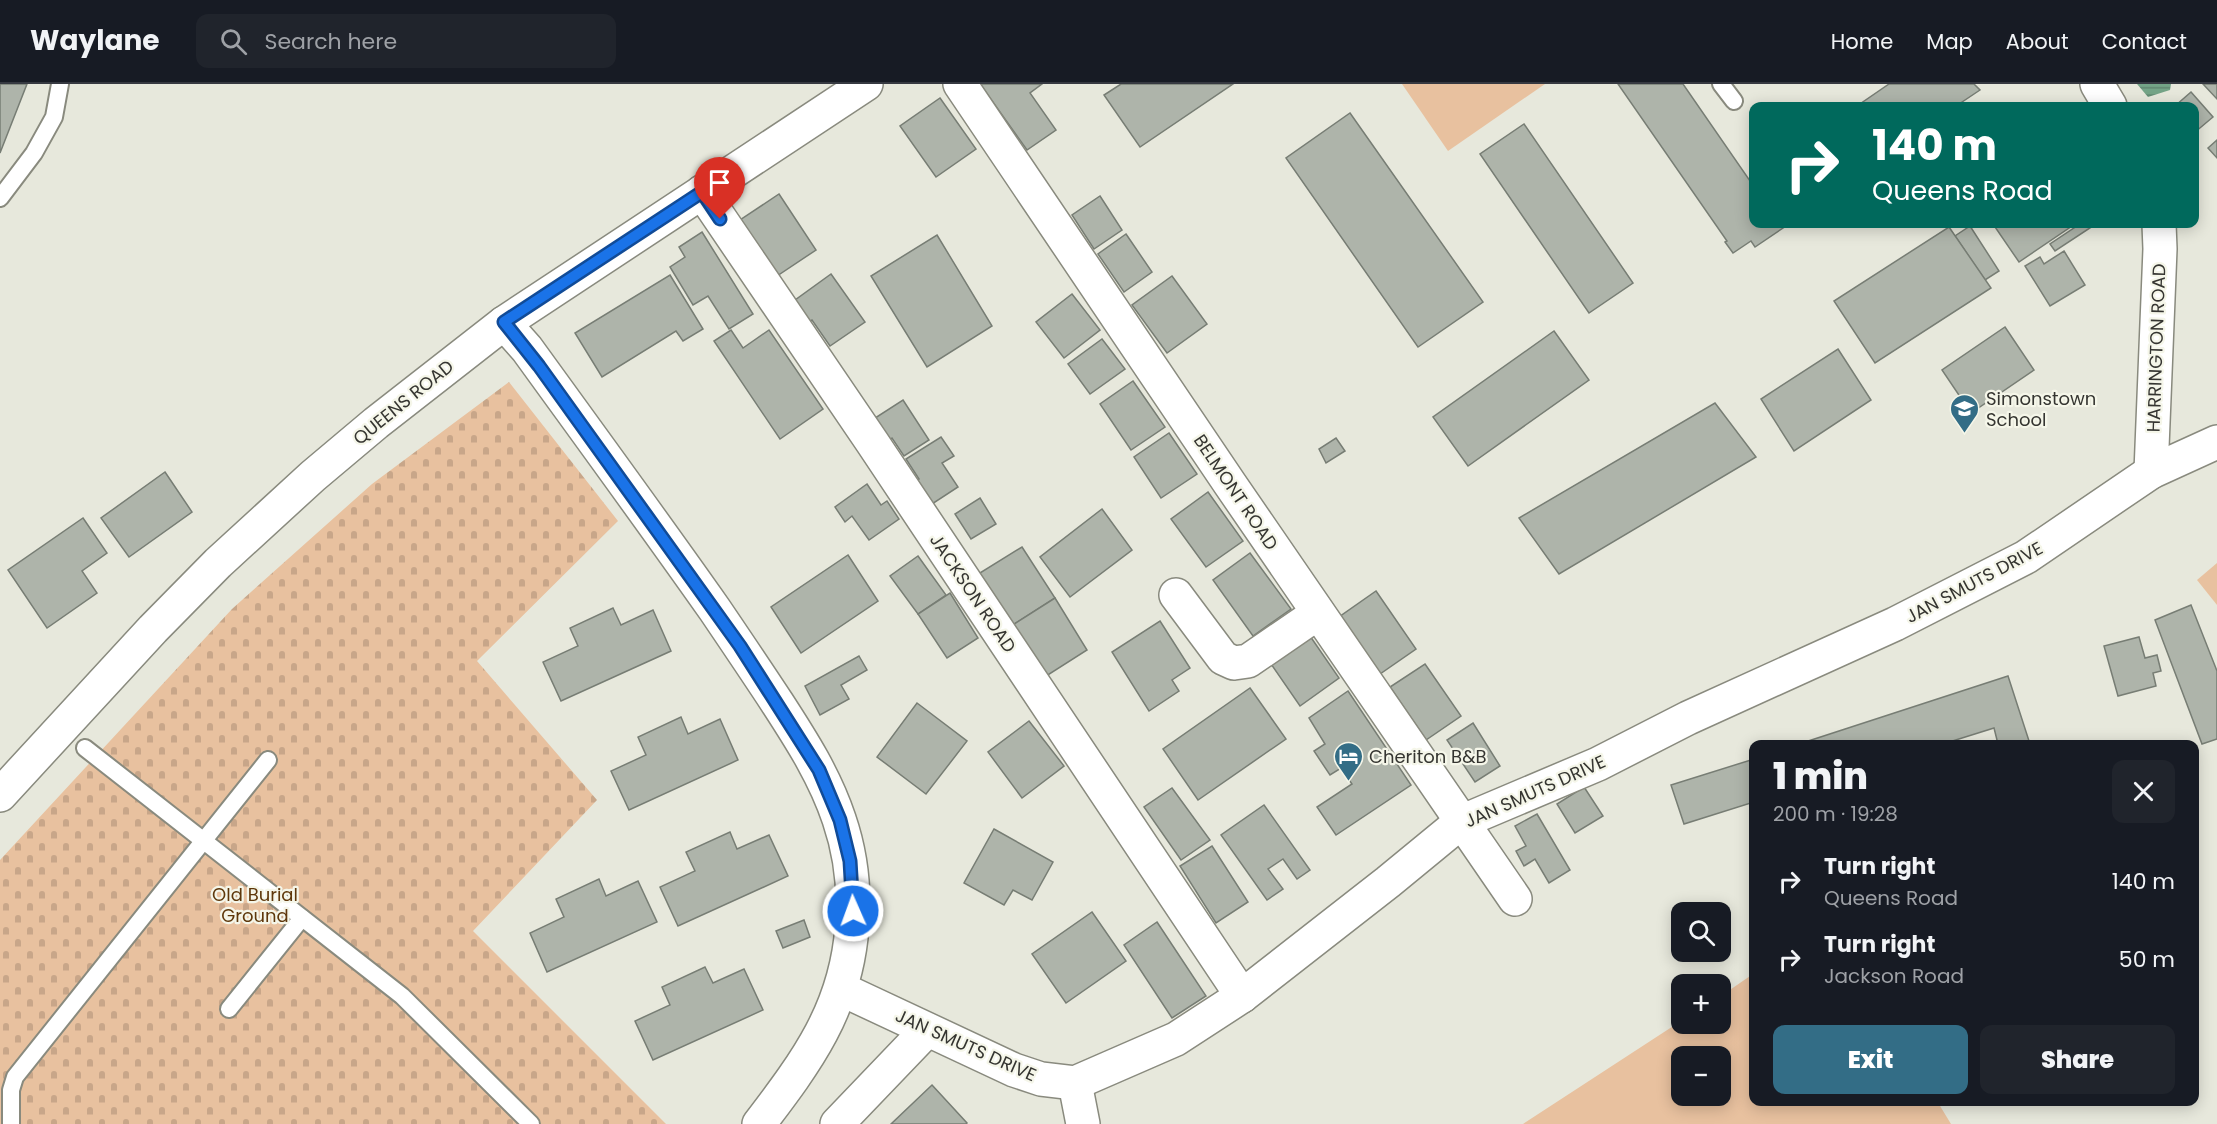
<!DOCTYPE html>
<meta charset="utf-8">
<style>
body{margin:0;font-family:Poppins,sans-serif;background:#20242c;color:#f1f3f6;height:100vh;display:flex;flex-direction:column;font-size:22px;white-space:nowrap}
*{box-sizing:border-box;margin:0}
p{font-size:20px;color:#9ea1a6}
.icon{flex:none;width:33px;height:33px;fill:none;stroke:currentColor;stroke-width:2;stroke-linecap:round;stroke-linejoin:round}
.map{position:relative;flex:1;overflow:hidden}
.details{position:absolute;left:1749px;top:656px;width:450px;height:366px;display:flex;flex-direction:column;background:#171b24;border-radius:12px;box-shadow:0 3px 15px #0003}
.details>*{flex:none}
.hud{position:absolute;left:1749px;top:18px;width:450px;height:126px;border-radius:12px;box-shadow:0 3px 15px #0003;background:#00695c;color:#fff;overflow:hidden}
.fabs{position:absolute;left:1671px;top:818px;display:grid;gap:12px}
.fabs a{display:grid;place-items:center;width:60px;height:60px;border-radius:12px;background:#171b24;box-shadow:0 3px 15px #0003;font-size:30px}
.pin{position:absolute;display:grid;place-items:center;width:51px;height:51px;color:#fff;margin:-62px -26px;border-radius:50% 50% 50% 0;rotate:-45deg;box-shadow:0 0 6px #0007}
.pin .icon{rotate:45deg}
.me{position:absolute;width:66px;margin:-33px;rotate:358deg;stroke-linejoin:round;filter:drop-shadow(0 0 4px #0008)}
.turn{display:flex;align-items:center;gap:21px;height:126px;padding:0 24px;font-size:27px}
.turn .icon{width:78px;height:78px;stroke-width:2.5}
.turn b{display:block;font-size:42px;line-height:51px}
.round{display:grid;place-items:center;flex:none;width:63px;height:63px;border-radius:12px;background:#20242c}
.summary{display:flex;align-items:center;justify-content:space-between;height:102px;padding:0 24px}
h1{font-size:36px;font-weight:800;line-height:45px}
.cta{display:flex;gap:12px;margin-top:auto;padding:12px 24px}
.cta a{flex:1;height:69px;border-radius:12px;background:#336d86;color:#fff;font-size:24px;font-weight:800;line-height:69px;text-align:center}
.cta a+a{background:#20242c;color:#f1f3f6}
ul{padding:0;list-style:none}
li{display:flex;align-items:center;gap:18px;height:78px;padding:0 24px}
li div{flex:1}
li b{display:block;font-size:22px}
li em{font-style:normal}
header{display:flex;align-items:center;gap:36px;box-sizing:border-box;height:84px;padding:0 30px;background:#171b24;border-bottom:2px solid #363941}
header strong{font-size:28px}
nav{display:flex;gap:33px;margin-inline-start:auto;font-size:21px}
.search{width:420px;height:54px;background:#20242c;display:flex;align-items:center;gap:15px;box-sizing:border-box;padding:0 21px;border-radius:12px;color:#9ea1a6;font-size:22px}
.map>svg:first-child{display:block}
.grass{fill:#e8c19f;fill-rule:evenodd}
.cemetery{fill:url(#cemetery-stones)}
.water{fill:url(#water-rules)}
.building{fill:#aeb4aa;stroke:#777d74;stroke-width:1.5}
.lines{fill:none;stroke-linecap:round;stroke-linejoin:round}
.service-casing{stroke:#898a7e;stroke-width:20}
.minor-casing{stroke:#898a7e;stroke-width:36}
.secondary-casing{stroke:#898a7e;stroke-width:36}
.service{stroke:#fff;stroke-width:16}
.minor{stroke:#fff;stroke-width:33}
.secondary{stroke:#fff;stroke-width:33}
.route-casing{stroke:#114b97;stroke-width:15}
.route{stroke:#1a73e8;stroke-width:10}
.labels{text-anchor:middle;dominant-baseline:central;stroke-width:4.5;stroke-linejoin:round;paint-order:stroke}
.street-label{font-size:18px;fill:#353531;stroke:#f5f6e9}
.poi-label{font-size:18px;fill:#353531;stroke:#f5f6e9;text-anchor:start}
.park-label{font-size:18px;fill:#5e370a;stroke:#f5f6e9}
</style>
<header>
<strong>Waylane</strong>
<div class="search"><svg class="icon" aria-label="search" viewBox="0 0 24 24"><circle cx="10" cy="10" r="6"/><path d="M15 15l6 6"/></svg>Search here</div>
<nav><a>Home</a><a>Map</a><a>About</a><a>Contact</a></nav>
</header>
<div class="map">
<svg width="2217" height="1040" viewBox="0 0 2217 1040">
<defs>
<pattern id="cemetery-stones" width="16" height="16" patternUnits="userSpaceOnUse" patternTransform="scale(1.5)"><rect width="16" height="16" fill="#e8c19f"/><path d="M2 7V4a2 2 0 0 1 4 0v3zM10 15v-3a2 2 0 0 1 4 0v3z" fill="#c8a689"/></pattern>
<pattern id="water-rules" width="6" height="5" patternUnits="userSpaceOnUse" patternTransform="scale(1.5)"><rect width="6" height="5" fill="#74a487"/><path d="M0 2.5h6" fill="none" stroke="#60866f"/></pattern>
</defs>
<rect width="100%" height="100%" fill="#e7e8dc"/>
<g class="grass">
<path d="M 1402,0 L 1545,0 L 1448,67 Z"/>
<path d="M 2217,479 L 2217,521 L 2197,496 Z"/>
<path d="M 1753,890 L 1754,1017 L 1937,1017 L 1951,1040 L 1523,1040 L 1681,937 L 1682,939 L 1720,939 L 1721,912 ZM 1682,972 L 1720,972 L 1720,1011 L 1682,1011 Z"/>
</g>
<path class="cemetery" d="M 509,298 L 618,437 L 477,577 L 597,716 L 473,847 L 666,1040 L 0,1040 L 0,776 L 232,525 L 372,400 Z"/>
<path class="water" d="M 2137,0 L 2171,0 L 2170,6 L 2148,13 Z"/>
<g class="building">
<path d="M 0,0 L 27,0 L 0,69 Z"/>
<path d="M 980,0 L 1042,0 L 1030,9 L 1056,46 L 1027,66 Z"/>
<path d="M 1121,0 L 1233,0 L 1140,63 L 1104,11 Z"/>
<path d="M 1618,0 L 1683,0 L 1750,97 L 1754,94 L 1754,140 L 1789,140 L 1755,163 L 1751,157 L 1733,169 L 1725,158 L 1727,157 Z"/>
<path d="M 1889,0 L 1974,0 L 1980,6 L 1956,22 L 1857,22 Z"/>
<path d="M 2203,0 L 2217,0 L 2217,15 Z"/>
<path d="M 2191,8 L 2213,33 L 2194,49 L 2194,22 L 2175,22 Z"/>
<path d="M 940,14 L 976,65 L 936,93 L 900,42 Z"/>
<path d="M 1350,29 L 1483,218 L 1418,263 L 1286,74 Z"/>
<path d="M 1524,40 L 1633,199 L 1589,229 L 1480,70 Z"/>
<path d="M 2217,56 L 2217,74 L 2208,64 Z"/>
<path d="M 779,110 L 816,166 L 777,192 L 740,136 Z"/>
<path d="M 1100,112 L 1122,146 L 1094,165 L 1072,131 Z"/>
<path d="M 1993,140 L 2075,140 L 2019,178 Z"/>
<path d="M 2080,140 L 2096,140 L 2055,167 L 2050,160 Z"/>
<path d="M 1970,142 L 1999,187 L 1985,196 L 1955,152 Z"/>
<path d="M 1949,143 L 1991,204 L 1875,279 L 1834,217 Z"/>
<path d="M 702,148 L 753,230 L 729,245 L 708,212 L 693,221 L 670,183 L 685,173 L 679,163 Z"/>
<path d="M 1126,150 L 1152,188 L 1124,208 L 1098,170 Z"/>
<path d="M 937,151 L 992,242 L 927,283 L 871,192 Z"/>
<path d="M 2064,167 L 2085,201 L 2050,222 L 2025,182 L 2040,173 L 2044,180 Z"/>
<path d="M 831,190 L 865,238 L 830,262 L 812,236 L 805,240 L 791,219 Z"/>
<path d="M 670,191 L 703,245 L 683,257 L 676,247 L 602,293 L 575,249 Z"/>
<path d="M 1172,192 L 1207,240 L 1167,269 L 1132,221 Z"/>
<path d="M 1072,210 L 1100,246 L 1064,274 L 1036,238 Z"/>
<path d="M 2005,243 L 2034,286 L 1971,329 L 1942,286 Z"/>
<path d="M 731,246 L 743,264 L 769,246 L 823,325 L 780,355 L 714,257 Z"/>
<path d="M 1554,247 L 1589,296 L 1468,382 L 1433,333 Z"/>
<path d="M 1102,255 L 1125,285 L 1090,310 L 1068,280 Z"/>
<path d="M 1838,265 L 1871,316 L 1794,367 L 1761,315 Z"/>
<path d="M 1133,297 L 1165,343 L 1131,366 L 1100,320 Z"/>
<path d="M 903,316 L 929,356 L 904,372 L 892,354 L 887,358 L 872,336 Z"/>
<path d="M 1715,319 L 1756,373 L 1559,490 L 1519,434 Z"/>
<path d="M 1169,349 L 1197,390 L 1161,414 L 1134,373 Z"/>
<path d="M 941,353 L 954,372 L 942,379 L 958,403 L 929,422 L 913,398 L 919,395 L 906,375 Z"/>
<path d="M 1336,354 L 1345,367 L 1326,379 L 1319,365 Z"/>
<path d="M 165,388 L 192,428 L 129,473 L 101,434 Z"/>
<path d="M 867,400 L 881,421 L 887,417 L 899,435 L 869,456 L 852,432 L 845,438 L 835,423 Z"/>
<path d="M 1208,408 L 1243,457 L 1206,483 L 1171,435 Z"/>
<path d="M 980,414 L 996,440 L 971,455 L 955,430 Z"/>
<path d="M 1102,425 L 1132,466 L 1070,513 L 1040,473 Z"/>
<path d="M 83,434 L 107,469 L 82,487 L 97,509 L 47,544 L 8,486 Z"/>
<path d="M 1022,463 L 1055,514 L 1008,544 L 975,492 Z"/>
<path d="M 1250,469 L 1291,525 L 1253,552 L 1213,496 Z"/>
<path d="M 848,471 L 878,517 L 801,569 L 771,523 Z"/>
<path d="M 918,472 L 946,511 L 918,530 L 890,492 Z"/>
<path d="M 1376,507 L 1416,565 L 1380,590 L 1339,533 Z"/>
<path d="M 950,509 L 978,554 L 947,574 L 918,530 Z"/>
<path d="M 1055,514 L 1087,566 L 1040,596 L 1008,544 Z"/>
<path d="M 2191,521 L 2217,587 L 2217,655 L 2202,660 L 2155,536 Z"/>
<path d="M 613,524 L 621,541 L 653,526 L 671,567 L 561,617 L 543,578 L 578,562 L 570,544 Z"/>
<path d="M 1160,537 L 1190,584 L 1172,596 L 1179,607 L 1149,627 L 1112,568 Z"/>
<path d="M 1310,552 L 1339,594 L 1300,622 L 1271,580 Z"/>
<path d="M 2139,553 L 2145,574 L 2157,571 L 2161,587 L 2153,589 L 2156,602 L 2118,612 L 2104,562 Z"/>
<path d="M 859,572 L 867,586 L 841,601 L 849,615 L 820,631 L 805,602 Z"/>
<path d="M 1425,580 L 1461,632 L 1426,656 L 1390,603 Z"/>
<path d="M 2008,592 L 2030,660 L 1998,660 L 1994,644 L 1943,660 L 1799,660 Z"/>
<path d="M 1250,604 L 1286,655 L 1198,716 L 1163,665 Z"/>
<path d="M 1348,607 L 1411,701 L 1336,751 L 1317,723 L 1352,700 L 1341,684 L 1330,691 L 1314,667 L 1325,660 L 1309,634 Z"/>
<path d="M 917,619 L 967,657 L 926,710 L 877,673 Z"/>
<path d="M 681,633 L 688,650 L 720,635 L 738,676 L 629,726 L 611,687 L 646,671 L 638,653 Z"/>
<path d="M 1029,637 L 1064,682 L 1022,714 L 988,668 Z"/>
<path d="M 1473,639 L 1500,682 L 1475,698 L 1447,656 Z"/>
<path d="M 1754,675 L 1754,718 L 1684,740 L 1671,701 Z"/>
<path d="M 1584,703 L 1603,732 L 1575,749 L 1557,720 Z"/>
<path d="M 1172,704 L 1210,756 L 1181,776 L 1144,723 Z"/>
<path d="M 1264,721 L 1310,786 L 1297,795 L 1283,775 L 1268,785 L 1283,805 L 1267,816 L 1221,751 Z"/>
<path d="M 1537,730 L 1570,786 L 1549,799 L 1535,775 L 1524,782 L 1516,767 L 1526,762 L 1515,742 Z"/>
<path d="M 994,745 L 1053,778 L 1032,816 L 1013,806 L 1004,821 L 964,799 Z"/>
<path d="M 730,748 L 737,765 L 769,751 L 788,792 L 678,842 L 660,803 L 695,787 L 686,768 Z"/>
<path d="M 1212,762 L 1248,818 L 1216,839 L 1180,782 Z"/>
<path d="M 599,795 L 606,812 L 638,797 L 657,838 L 547,888 L 530,849 L 564,833 L 556,815 Z"/>
<path d="M 1092,828 L 1126,877 L 1066,919 L 1032,870 Z"/>
<path d="M 804,836 L 810,853 L 783,864 L 776,847 Z"/>
<path d="M 1157,838 L 1206,912 L 1172,934 L 1124,861 Z"/>
<path d="M 705,883 L 713,899 L 744,885 L 763,926 L 653,976 L 635,937 L 670,921 L 662,903 Z"/>
<path d="M 932,1001 L 967,1039 L 966,1040 L 891,1040 Z"/>
</g>
<g class="lines">
<defs>
<g id="service">
<path d="M 1721,0 L 1734,17"/>
<path d="M 0,114 L 34,69 L 54,33 L 60,0"/>
<path d="M 85,664 L 402,912 L 531,1040"/>
<path d="M 229,925 L 302,834"/>
<path d="M 11,1040 L 11,1006 L 15,993 L 268,676"/>
</g>
<g id="minor">
<path d="M 960,0 L 1230,400 L 1515,815"/>
<path d="M 2097,0 L 2110,22"/>
<path d="M 702,108 L 872,358 L 1242,912"/>
<path d="M 504,239 L 527,265 C 590,352 653,438 715,526 C 736,557 757,588 778,620 C 802,657 825,693 839,735 C 851,770 855,807 852,843 C 846,925 807,977 759,1040"/>
<path d="M 2151,388 L 2160,165 L 2159,140"/>
<path d="M 1176,511 L 1223,574 L 1234,579 L 1248,577 L 1318,529"/>
<path d="M 841,905 L 1014,986 L 1041,995 L 1075,999 L 1176,955 L 1242,912 L 1388,798 L 1461,738 L 1598,680 L 1688,634 L 1895,540 L 2026,473 L 2151,388 L 2217,358"/>
<path d="M 1075,999 L 1083,1040"/>
<path d="M 837,1040 L 927,946"/>
</g>
<path id="secondary" d="M 0,711 L 153,545 L 218,479 L 313,392 L 376,339 L 504,239 L 866,0"/>
</defs>
<use href="#service" class="service-casing"/>
<use href="#minor" class="minor-casing"/>
<use href="#secondary" class="secondary-casing"/>
<use href="#service" class="service"/>
<use href="#minor" class="minor"/>
<use href="#secondary" class="secondary"/>
</g>
<g class="lines">
<defs>
<path id="route" d="M 720,135 L 702,108 L 504,238 L 539,282 L 740,562 L 819,686 L 840,736 L 850,777 L 853,827"/>
</defs>
<use href="#route" class="route-casing"/>
<use href="#route" class="route"/>
</g>
<defs>
<symbol id="school-pin" viewBox="-11 -11 22 30"><path d="M0 17L-7.5 6A9.5 9.5 0 1 1 7.5 6Z" fill="#336d86" stroke="#f5f6e9"/><path d="M0-5L7-2L0 1L-7-2ZM-4 1L0 2.5L4 1V4Q0 6-4 4Z" fill="#fff"/></symbol>
<symbol id="hotel-pin" viewBox="-11 -11 22 30"><path d="M0 17L-7.5 6A9.5 9.5 0 1 1 7.5 6Z" fill="#336d86" stroke="#f5f6e9"/><path d="M-6-4.5h1.5V1H6V5H4.5V3h-9V5H-6ZM-4 0a1.8 1.8 0 1 1 3.6 0ZM.5 0V-2.5h3Q6-2.5 6 0Z" fill="#fff"/></symbol>
</defs>
<g fill-rule="evenodd">
<use href="#school-pin" x="1948" y="308" width="33" height="45"/>
<use href="#hotel-pin" x="1332" y="656" width="33" height="45"/>
</g>
<g class="labels">
<g class="street-label">
<text transform="translate(2156 264) rotate(-88)">HARRINGTON ROAD</text>
<text transform="translate(403 318) rotate(-39)">QUEENS ROAD</text>
<text transform="translate(1236 408) rotate(56)">BELMONT ROAD</text>
<text transform="translate(1974 498) rotate(-28)">JAN SMUTS DRIVE</text>
<text transform="translate(973 509) rotate(56)">JACKSON ROAD</text>
<text transform="translate(1535 707) rotate(-24)">JAN SMUTS DRIVE</text>
<text transform="translate(966 961) rotate(24)">JAN SMUTS DRIVE</text>
</g>
<g class="poi-label">
<text x="1986" y="314">Simonstown<tspan x="1986" dy="21">School</tspan></text>
<text x="1369" y="672">Cheriton B&amp;B</text>
</g>
<g class="park-label">
<text x="255" y="810">Old Burial<tspan x="255" dy="21">Ground</tspan></text>
</g>
</g>
</svg>
<div class="fabs">
<a><svg class="icon" aria-label="search" viewBox="0 0 24 24"><circle cx="10" cy="10" r="6"/><path d="M15 15l6 6"/></svg></a>
<a>+</a>
<a>−</a>
</div>
<div class="pin" style="left:720px;top:135px;background:#d93025"><svg class="icon" aria-label="arrive" viewBox="0 0 24 24"><path d="M6 21V4h12l-3 4 3 4H6"/></svg></div>
<svg class="me" style="left:853px;top:827px" viewBox="-20 -20 40 40"><circle r="17" fill="#1a73e8" stroke="#fff" stroke-width="3"/><path d="M0-11L8 9 0 5-8 9z" fill="#fff"/></svg>
<div class="hud">
<div class="turn"><svg class="icon" aria-label="right" viewBox="0 0 24 24"><path d="M7 20v-9h11M14 6l5 5-5 5"/></svg><div><b>140 m</b>Queens Road</div></div>
</div>
<section class="details">
<div class="summary"><div><h1>1 min</h1><p>200 m · 19:28</p></div><a class="round"><svg class="icon" aria-label="close" viewBox="0 0 24 24"><path d="M6 6l12 12M18 6L6 18"/></svg></a></div>
<ul>
<li><svg class="icon" aria-label="right" viewBox="0 0 24 24"><path d="M7 20v-9h11M14 6l5 5-5 5"/></svg><div><b>Turn right</b><p>Queens Road</p></div><em>140 m</em></li>
<li><svg class="icon" aria-label="right" viewBox="0 0 24 24"><path d="M7 20v-9h11M14 6l5 5-5 5"/></svg><div><b>Turn right</b><p>Jackson Road</p></div><em>50 m</em></li>
</ul>
<div class="cta"><a>Exit</a><a>Share</a></div>
</section>
</div>
